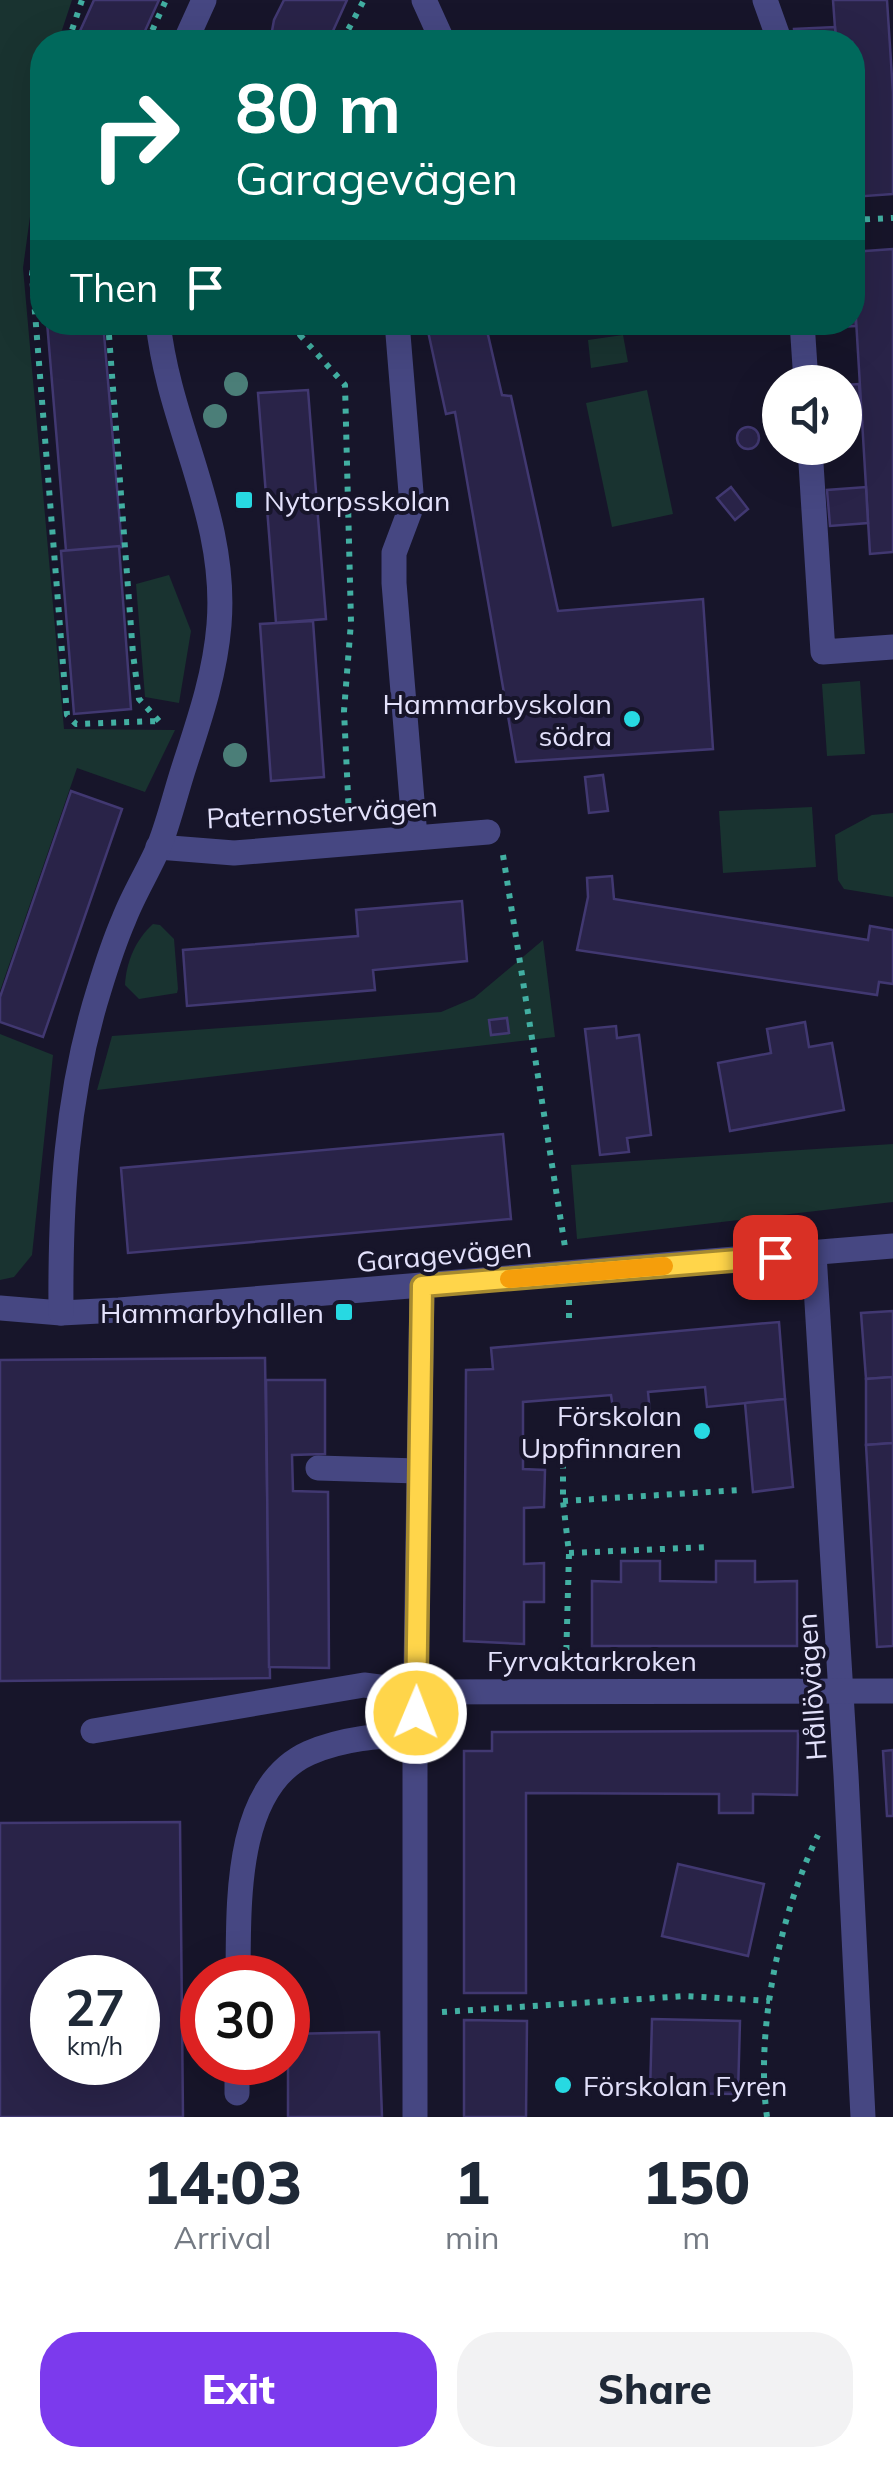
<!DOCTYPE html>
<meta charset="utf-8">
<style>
body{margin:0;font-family:Mulish,sans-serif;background:#f2f2f3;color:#1f2937;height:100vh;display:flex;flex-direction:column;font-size:38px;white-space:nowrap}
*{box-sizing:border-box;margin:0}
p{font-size:32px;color:#747a83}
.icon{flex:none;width:55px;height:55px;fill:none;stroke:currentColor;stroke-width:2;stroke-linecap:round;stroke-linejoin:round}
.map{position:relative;height:2117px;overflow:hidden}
.panel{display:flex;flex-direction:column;background:#fff;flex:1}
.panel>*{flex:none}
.banner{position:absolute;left:30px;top:30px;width:835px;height:305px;border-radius:40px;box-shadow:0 10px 40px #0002;background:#00695c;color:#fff;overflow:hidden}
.fabs{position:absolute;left:762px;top:365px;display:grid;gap:20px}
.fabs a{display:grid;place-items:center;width:100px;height:100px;border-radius:50%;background:#fff;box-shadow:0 10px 40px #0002;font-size:50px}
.speed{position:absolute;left:30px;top:1955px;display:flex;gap:20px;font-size:50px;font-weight:700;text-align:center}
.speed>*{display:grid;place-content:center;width:130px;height:130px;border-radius:50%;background:#fff;box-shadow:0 10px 40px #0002;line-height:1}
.speed small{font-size:25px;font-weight:400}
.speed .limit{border:15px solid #d22;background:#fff;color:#111}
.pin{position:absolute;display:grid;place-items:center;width:85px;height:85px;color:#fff;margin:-42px;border-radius:20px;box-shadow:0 5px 15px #0006}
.me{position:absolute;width:110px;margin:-55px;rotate:1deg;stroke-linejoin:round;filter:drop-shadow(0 0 8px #0008)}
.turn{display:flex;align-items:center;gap:35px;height:210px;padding:0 40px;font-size:45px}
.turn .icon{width:130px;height:130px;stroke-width:2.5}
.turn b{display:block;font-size:70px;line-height:85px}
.then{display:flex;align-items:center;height:95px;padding:0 40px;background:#0003;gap:20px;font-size:38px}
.eta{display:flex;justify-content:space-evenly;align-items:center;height:170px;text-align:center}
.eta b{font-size:60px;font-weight:800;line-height:70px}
.button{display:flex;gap:20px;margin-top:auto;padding:20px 40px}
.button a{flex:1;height:115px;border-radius:40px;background:#7c3aed;color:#fff;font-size:40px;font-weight:800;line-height:115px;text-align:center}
.button a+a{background:#f2f2f3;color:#1f2937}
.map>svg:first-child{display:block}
.green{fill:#193330}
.building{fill:#292348;stroke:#413871;stroke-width:2.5;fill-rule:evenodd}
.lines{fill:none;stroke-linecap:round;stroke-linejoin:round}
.path{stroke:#42afa2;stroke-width:6;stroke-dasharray:5 8;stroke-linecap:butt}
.minor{stroke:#464782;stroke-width:25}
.tree{fill:#4b7e78}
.route-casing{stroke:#a68a30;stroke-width:25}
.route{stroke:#ffd54a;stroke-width:18}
.slow{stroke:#f59e0b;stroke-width:18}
.poi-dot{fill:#27d9e2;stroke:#17152a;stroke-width:4}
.labels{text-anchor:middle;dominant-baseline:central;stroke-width:8;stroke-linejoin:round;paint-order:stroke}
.poi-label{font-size:28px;fill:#e3e1fb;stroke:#17152a;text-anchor:end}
.street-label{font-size:28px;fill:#e3e1fb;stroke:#17152a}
</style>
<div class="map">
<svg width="893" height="2117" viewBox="0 0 893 2117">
<rect width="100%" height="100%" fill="#17152a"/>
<g class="green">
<path d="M 0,0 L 72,0 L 58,42 L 42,42 L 42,129 L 23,268 L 64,729 L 175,730 L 145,792 L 77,768 L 0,991 Z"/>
<path d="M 683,322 L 729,322 L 729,323 L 721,331 L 692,333 Z"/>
<path d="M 623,335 L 628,362 L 591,368 L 588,340 Z"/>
<path d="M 647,390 L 673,514 L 612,527 L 586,403 Z"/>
<path d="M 169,575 L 191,631 L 179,703 L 145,697 L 136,584 Z"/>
<path d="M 860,681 L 865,754 L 827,756 L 822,684 Z"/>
<path d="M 812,807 L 816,867 L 723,873 L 719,811 Z"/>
<path d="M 893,813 L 893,897 L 844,889 L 838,880 L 835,835 L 872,815 Z"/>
<path d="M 153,924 L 160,925 L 174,939 L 178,989 L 177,993 L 139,999 L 125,985 C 126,962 136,939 153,924 Z"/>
<path d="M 543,940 L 555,1037 L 97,1090 L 112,1036 L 441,1012 L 474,998 Z"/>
<path d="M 0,1034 L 53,1055 L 32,1255 L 14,1277 L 0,1280 Z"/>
<path d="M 893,1144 L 893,1202 L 577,1239 L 571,1165 Z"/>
</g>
<g class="building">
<path d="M 94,0 L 159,0 L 140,42 L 114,42 L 80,31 Z"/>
<path d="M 284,0 L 347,0 L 328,42 L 270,42 L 274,20 Z"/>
<path d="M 833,0 L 887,0 L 893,93 L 893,194 L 852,197 L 852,42 L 836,42 Z"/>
<path d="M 835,27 L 836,42 L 795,42 L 794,29 Z"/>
<path d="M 80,31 L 114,42 L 79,42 Z"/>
<path d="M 893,249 L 893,552 L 870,554 L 852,252 Z"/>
<path d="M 853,287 L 856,326 L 813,328 L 813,322 L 852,322 Z"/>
<path d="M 47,322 L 103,322 L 122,547 L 66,551 Z"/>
<path d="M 426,322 L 485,322 L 502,395 L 511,396 L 558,611 L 703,599 L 713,749 L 516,762 L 455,412 L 446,414 Z"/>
<path d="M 859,384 L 862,422 L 845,424 L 845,385 Z"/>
<path d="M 308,390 L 326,619 L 276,623 L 258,393 Z"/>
<circle cx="748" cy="438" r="11"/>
<path d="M 731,487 L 748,509 L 735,520 L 717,498 Z"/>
<path d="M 866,487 L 868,523 L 830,526 L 827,490 Z"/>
<path d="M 119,546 L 131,709 L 74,714 L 61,551 Z"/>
<path d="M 313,621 L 324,777 L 271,781 L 260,624 Z"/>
<path d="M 603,775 L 608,811 L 589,813 L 585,777 Z"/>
<path d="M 71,791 L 122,809 L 43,1037 L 0,1022 L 0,997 Z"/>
<path d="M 612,876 L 614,899 L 868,940 L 870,926 L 893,930 L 893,984 L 879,982 L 877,995 L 577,950 L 588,897 L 587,878 Z"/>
<path d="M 462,901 L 467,961 L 373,970 L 375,990 L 187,1006 L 183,950 L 358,936 L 356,910 Z"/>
<path d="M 507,1018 L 509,1033 L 491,1035 L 489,1020 Z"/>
<path d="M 805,1022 L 809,1047 L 832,1043 L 844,1110 L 730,1131 L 718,1063 L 771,1053 L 767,1029 Z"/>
<path d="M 616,1026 L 617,1038 L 639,1035 L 651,1135 L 627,1138 L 629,1152 L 600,1155 L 585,1029 Z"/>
<path d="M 503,1134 L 511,1219 L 128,1253 L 121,1168 Z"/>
<path d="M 893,1311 L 893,1377 L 866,1379 L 861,1313 Z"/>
<path d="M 779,1322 L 785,1399 L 707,1407 L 705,1387 L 648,1392 L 650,1413 L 614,1416 L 611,1395 L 523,1402 L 523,1469 L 545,1470 L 544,1507 L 524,1508 L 524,1564 L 544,1563 L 544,1602 L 524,1602 L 524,1644 L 464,1641 L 466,1370 L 493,1369 L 491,1348 Z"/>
<path d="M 265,1358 L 270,1678 L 0,1681 L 0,1360 Z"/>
<path d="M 892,1377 L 893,1443 L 866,1445 L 866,1379 Z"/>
<path d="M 266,1380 L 325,1380 L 325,1454 L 292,1455 L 293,1491 L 328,1492 L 329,1668 L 269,1667 Z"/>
<path d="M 785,1399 L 793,1487 L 753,1492 L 745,1403 Z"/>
<path d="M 893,1443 L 893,1646 L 877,1647 L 866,1445 Z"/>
<path d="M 621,1561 L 660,1561 L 660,1581 L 716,1582 L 716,1561 L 755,1561 L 755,1582 L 797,1581 L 797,1646 L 592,1646 L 592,1581 L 621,1582 Z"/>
<path d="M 798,1731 L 797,1795 L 753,1794 L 753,1813 L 719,1813 L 719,1794 L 526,1793 L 526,1993 L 464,1993 L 464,1751 L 492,1751 L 492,1732 Z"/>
<path d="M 893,1750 L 893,1816 L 887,1816 L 883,1751 Z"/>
<path d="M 180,1822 L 183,2117 L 0,2117 L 0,1823 ZM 52,1978 L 138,1978 L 138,2062 L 52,2062 Z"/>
<path d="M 678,1864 L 764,1884 L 748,1956 L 662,1936 Z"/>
<path d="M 652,2019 L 740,2021 L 738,2094 L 650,2093 Z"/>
<path d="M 464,2020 L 527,2021 L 526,2117 L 464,2117 Z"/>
<path d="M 379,2032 L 382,2117 L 288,2117 L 288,2034 Z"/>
</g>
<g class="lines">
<g class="path">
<path d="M 68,42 L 82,0"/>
<path d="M 147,42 L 166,0"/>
<path d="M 346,42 L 348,30 L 364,0"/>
<path d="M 42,206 L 32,275 L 67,715 L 76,724 L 159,721"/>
<path d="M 852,220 L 893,218"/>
<path d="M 108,322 L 133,654 L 139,699 L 159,721"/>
<path d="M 301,322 L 300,335 L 345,385 L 351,622 L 344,711 L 349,816"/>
<path d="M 503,855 L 565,1247"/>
<path d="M 569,1300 L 569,1318"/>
<path d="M 563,1501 L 741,1490"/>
<path d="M 569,1553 L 709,1547"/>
<path d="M 566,1663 L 569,1553 L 563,1501 L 563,1445 L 606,1445"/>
<path d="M 442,2012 L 686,1996 L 770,2001"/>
<path d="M 767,2117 C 755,2030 780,1914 818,1835"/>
</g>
<g class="minor">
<path d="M 424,0 L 443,42"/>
<path d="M 765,0 L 780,42"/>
<path d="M 185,42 L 204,0"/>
<path d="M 397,322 L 412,505 L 394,553 L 394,583 L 415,837"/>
<path d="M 802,322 L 806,382"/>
<path d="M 810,448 L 823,652 L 893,647"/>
<path d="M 158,847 L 234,853 L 488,832"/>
<path d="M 814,1254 L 846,1775 L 863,2117"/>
<path d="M 0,1308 L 61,1313 L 119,1310 L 893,1246"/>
<path d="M 61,1313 C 60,1204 66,1095 99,990 C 106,967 114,942 124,919 C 134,893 149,870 160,844 C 170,818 176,791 185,764 C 200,718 215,674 219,625 C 228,516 169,427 158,322"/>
<path d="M 318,1468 L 418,1471"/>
<path d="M 93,1731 L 364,1685 L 417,1692 L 893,1691"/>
<path d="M 238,1978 C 239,1907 233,1787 309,1753 C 343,1738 379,1736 415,1734"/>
<path d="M 237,2093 L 237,2062"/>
<path d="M 415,2117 L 415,1734 L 422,1286"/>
</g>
</g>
<g class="tree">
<circle cx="236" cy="384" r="12"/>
<circle cx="215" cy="416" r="12"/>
<circle cx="235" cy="755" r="12"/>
</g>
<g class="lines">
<defs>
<path id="route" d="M 416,1713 L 422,1286 L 775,1257"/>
</defs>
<use href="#route" class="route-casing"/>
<use href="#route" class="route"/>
<path class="slow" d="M 509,1279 L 664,1266"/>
</g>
<g class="poi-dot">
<rect x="234" y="490" width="20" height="20" rx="5"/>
<circle cx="632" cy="719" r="10"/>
<rect x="334" y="1302" width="20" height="20" rx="5"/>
<circle cx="702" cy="1431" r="10"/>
<circle cx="563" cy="2085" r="10"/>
</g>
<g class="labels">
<g class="poi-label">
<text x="264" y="500" text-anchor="start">Nytorpsskolan</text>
<text x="612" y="703">Hammarbyskolan<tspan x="612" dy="32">södra</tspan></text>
<text x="324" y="1312">Hammarbyhallen</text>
<text x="682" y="1415">Förskolan<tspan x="682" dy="32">Uppfinnaren</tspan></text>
<text x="583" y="2085" text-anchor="start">Förskolan Fyren</text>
</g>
<g class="street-label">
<text transform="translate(322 812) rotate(-3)">Paternostervägen</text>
<text transform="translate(444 1254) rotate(-5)">Garagevägen</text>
<text x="592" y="1660">Fyrvaktarkroken</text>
<text transform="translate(811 1687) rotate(-94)">Hållövägen</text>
</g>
</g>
</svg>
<div class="fabs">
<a><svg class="icon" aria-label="sound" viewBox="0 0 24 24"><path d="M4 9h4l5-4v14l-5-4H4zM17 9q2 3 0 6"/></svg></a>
</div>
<div class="speed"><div>27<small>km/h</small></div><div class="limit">30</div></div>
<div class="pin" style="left:775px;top:1257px;background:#d93025"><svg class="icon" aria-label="arrive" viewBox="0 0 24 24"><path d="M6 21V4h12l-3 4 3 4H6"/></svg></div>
<svg class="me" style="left:416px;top:1713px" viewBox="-20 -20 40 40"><circle r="17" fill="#ffd54a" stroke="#fff" stroke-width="3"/><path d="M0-11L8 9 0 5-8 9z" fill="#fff"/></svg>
<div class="banner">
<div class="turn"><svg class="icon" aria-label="right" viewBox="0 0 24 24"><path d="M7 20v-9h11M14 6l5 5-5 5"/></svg><div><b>80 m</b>Garagevägen</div></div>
<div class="then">Then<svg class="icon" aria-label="arrive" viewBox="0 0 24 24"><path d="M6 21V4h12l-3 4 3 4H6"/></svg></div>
</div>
</div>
<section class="panel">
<div class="eta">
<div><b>14:03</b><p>Arrival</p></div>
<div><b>1</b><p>min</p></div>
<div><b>150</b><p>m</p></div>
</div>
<div class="button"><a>Exit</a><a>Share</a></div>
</section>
